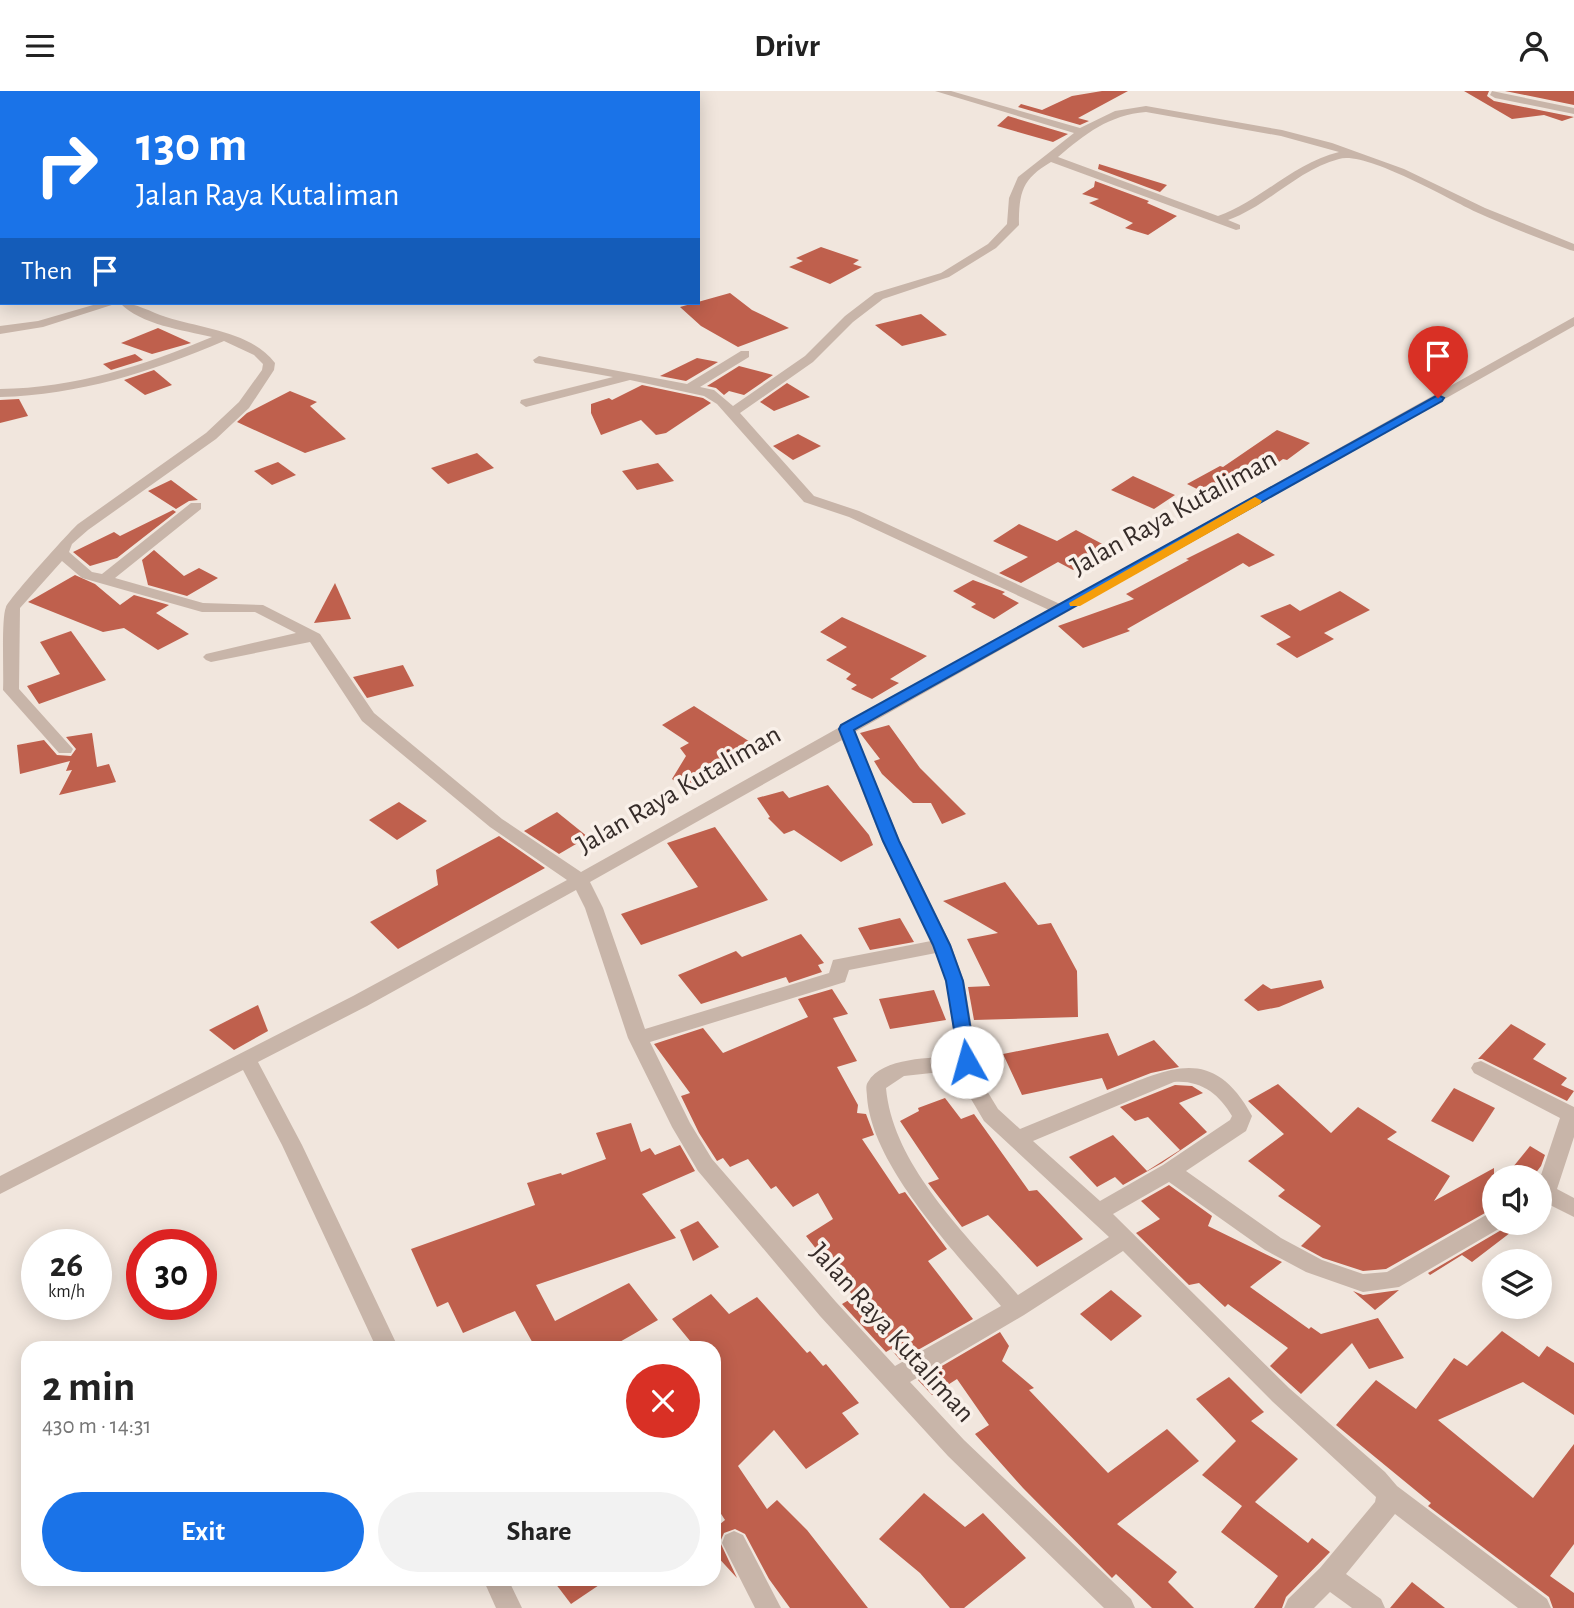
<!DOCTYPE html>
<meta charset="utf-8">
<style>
body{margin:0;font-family:"Alegreya Sans",sans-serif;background:#f2f2f2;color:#222;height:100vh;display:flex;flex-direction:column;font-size:26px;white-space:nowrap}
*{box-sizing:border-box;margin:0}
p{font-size:23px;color:#767676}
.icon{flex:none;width:38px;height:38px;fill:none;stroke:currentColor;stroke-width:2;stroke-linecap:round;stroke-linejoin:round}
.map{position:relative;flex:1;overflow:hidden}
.panel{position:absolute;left:21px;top:1250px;width:700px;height:245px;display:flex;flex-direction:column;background:#fff;border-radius:21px;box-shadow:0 4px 18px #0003}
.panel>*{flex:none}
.top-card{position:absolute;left:0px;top:0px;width:700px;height:214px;box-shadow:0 4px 18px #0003;background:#1a73e8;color:#fff;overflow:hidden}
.fabs{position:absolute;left:1482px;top:1074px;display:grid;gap:14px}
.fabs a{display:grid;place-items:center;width:70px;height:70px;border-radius:50%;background:#fff;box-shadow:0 4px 18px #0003;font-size:35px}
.speed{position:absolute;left:21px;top:1138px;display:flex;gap:14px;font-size:35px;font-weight:700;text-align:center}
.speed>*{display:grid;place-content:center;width:91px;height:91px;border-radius:50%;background:#fff;box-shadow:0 4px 18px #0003;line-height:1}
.speed small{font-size:18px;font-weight:400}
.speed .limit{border:10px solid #d22;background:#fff;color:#111}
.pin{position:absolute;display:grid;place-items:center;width:60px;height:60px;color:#fff;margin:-72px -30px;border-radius:50% 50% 50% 0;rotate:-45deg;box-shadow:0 0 7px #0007}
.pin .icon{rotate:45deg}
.me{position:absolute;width:77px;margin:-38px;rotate:353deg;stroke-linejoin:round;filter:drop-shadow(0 0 5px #0008)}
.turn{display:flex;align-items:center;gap:24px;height:147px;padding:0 21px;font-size:32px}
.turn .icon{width:91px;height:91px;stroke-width:2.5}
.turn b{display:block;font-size:49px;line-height:60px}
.then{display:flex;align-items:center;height:66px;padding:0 21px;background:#0003;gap:14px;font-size:26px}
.round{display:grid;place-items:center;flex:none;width:74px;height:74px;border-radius:37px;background:#f2f2f2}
.summary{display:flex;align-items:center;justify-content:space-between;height:119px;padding:0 21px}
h1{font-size:42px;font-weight:600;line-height:52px}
.action{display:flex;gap:14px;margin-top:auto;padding:14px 21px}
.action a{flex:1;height:80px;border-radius:42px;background:#1a73e8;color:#fff;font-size:28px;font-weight:600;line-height:80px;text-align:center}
.action a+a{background:#f2f2f2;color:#222}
header{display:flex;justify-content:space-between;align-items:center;height:91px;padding:0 21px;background:#fff;font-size:32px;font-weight:600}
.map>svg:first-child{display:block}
.building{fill:#bf604d}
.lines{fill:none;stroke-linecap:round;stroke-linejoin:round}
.street{fill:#c8b5a9;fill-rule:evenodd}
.route{fill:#1a73e8;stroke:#114b97;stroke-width:2}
.slow{fill:#f59e0b}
.labels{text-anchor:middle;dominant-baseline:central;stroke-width:7;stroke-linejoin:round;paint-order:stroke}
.street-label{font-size:28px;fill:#362c29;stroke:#f9f0e9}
</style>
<header><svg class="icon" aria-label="menu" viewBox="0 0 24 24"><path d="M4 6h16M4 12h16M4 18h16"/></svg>Drivr<svg class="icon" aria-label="person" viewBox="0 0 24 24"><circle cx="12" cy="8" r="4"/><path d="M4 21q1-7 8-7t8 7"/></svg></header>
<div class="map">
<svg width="1574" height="1517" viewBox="0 0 1574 1517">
<rect width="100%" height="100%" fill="#f1e6dd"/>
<g class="building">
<path d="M 1102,0 L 1128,0 L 1078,27 L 1089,30 L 1080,34 L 1018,16 L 1021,13 L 1042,19 L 1072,5 Z"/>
<path d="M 1464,0 L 1489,0 L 1487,5 L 1494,10 L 1574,26 L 1562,30 L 1544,24 L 1512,28 Z"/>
<path d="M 1505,0 L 1574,0 L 1574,14 Z"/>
<path d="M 1008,25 L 1068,43 L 1053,51 L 997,35 Z"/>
<path d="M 1099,73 L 1167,94 L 1160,101 L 1098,78 Z"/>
<path d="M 1095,90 L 1149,110 L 1147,112 L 1177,125 L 1148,144 L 1125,137 L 1133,132 L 1089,112 L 1099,108 L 1082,103 L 1094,96 Z"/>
<path d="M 821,156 L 859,169 L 853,173 L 862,176 L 830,193 L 789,176 L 803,170 L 796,167 Z"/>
<path d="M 730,202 L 752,219 L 789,237 L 738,256 L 701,235 L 680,216 Z"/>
<path d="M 921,223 L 947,244 L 902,255 L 875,234 Z"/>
<path d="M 158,237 L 191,252 L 152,263 L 121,252 Z"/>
<path d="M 135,263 L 143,269 L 111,279 L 103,273 Z"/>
<path d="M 697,267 L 718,271 L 686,290 L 660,285 Z"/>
<path d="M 739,275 L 773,284 L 744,304 L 729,300 L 724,304 L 716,297 L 707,295 Z"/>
<path d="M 154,279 L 172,294 L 145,304 L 124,289 Z"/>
<path d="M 787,292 L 810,306 L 774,320 L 760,311 Z"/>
<path d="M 642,294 L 703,307 L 711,312 L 666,342 L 656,344 L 641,329 L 601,344 L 591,322 L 591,313 L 609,307 L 612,309 Z"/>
<path d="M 290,300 L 317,311 L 310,315 L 346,348 L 305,362 L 237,331 L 247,322 Z"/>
<path d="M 19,308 L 28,325 L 0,332 L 0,309 Z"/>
<path d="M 1277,339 L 1310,352 L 1287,369 L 1283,368 L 1268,379 L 1215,407 L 1187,393 L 1220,375 L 1223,376 Z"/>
<path d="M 798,343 L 821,355 L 793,369 L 773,355 Z"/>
<path d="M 477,362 L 494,377 L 448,393 L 431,377 Z"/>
<path d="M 278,371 L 296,384 L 272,394 L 254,380 Z"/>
<path d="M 658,372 L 674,390 L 637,399 L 622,380 Z"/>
<path d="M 1133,385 L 1175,404 L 1154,418 L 1111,399 Z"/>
<path d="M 171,389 L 198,409 L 189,410 L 176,418 L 148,400 Z"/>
<path d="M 173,419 L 176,421 L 117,467 L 90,475 L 73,461 L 114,441 L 120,445 Z"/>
<path d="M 1019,433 L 1057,450 L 1076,439 L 1110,457 L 1073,479 L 1058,471 L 1021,492 L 999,482 L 1028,466 L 993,450 Z"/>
<path d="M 1238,442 L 1275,464 L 1249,476 L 1243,472 L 1127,538 L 1130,540 L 1083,557 L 1058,535 L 1134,508 L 1126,503 L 1189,469 L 1186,468 Z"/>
<path d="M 154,459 L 184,485 L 199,477 L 218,487 L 187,505 L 148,494 L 142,469 Z"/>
<path d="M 75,484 L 95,493 L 120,514 L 134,504 L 169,514 L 156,522 L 189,543 L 158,559 L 124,537 L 103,541 L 28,511 Z"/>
<path d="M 973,489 L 1005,501 L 1002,503 L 1019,512 L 994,528 L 971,516 L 976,513 L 953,500 Z"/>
<path d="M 335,492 L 351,528 L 314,532 Z"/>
<path d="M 1340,500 L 1370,519 L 1324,542 L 1334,548 L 1297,567 L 1276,553 L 1291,546 L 1260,525 L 1290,513 L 1300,520 Z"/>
<path d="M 842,526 L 927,565 L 890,588 L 899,592 L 872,608 L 851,598 L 857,594 L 846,588 L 851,583 L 826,569 L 847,556 L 820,541 Z"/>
<path d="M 71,540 L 106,589 L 39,613 L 27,595 L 60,583 L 40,551 Z"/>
<path d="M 403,574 L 414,595 L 367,607 L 353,586 Z"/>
<path d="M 694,615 L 758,656 L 688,699 L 672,688 L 686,665 L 680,657 L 689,652 L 662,634 Z"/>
<path d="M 889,634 L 920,677 L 966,723 L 942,733 L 931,712 L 913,712 L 882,683 L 874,670 L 880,668 L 860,642 Z"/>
<path d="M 92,642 L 97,676 L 109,673 L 116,691 L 59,704 L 72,679 L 66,680 L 70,670 L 20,683 L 17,654 L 44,649 L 57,664 L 71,665 L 76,658 L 66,646 Z"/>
<path d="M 828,694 L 869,744 L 873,754 L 841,771 L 794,739 L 784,743 L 768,727 L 770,726 L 757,707 L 783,700 L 789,707 Z"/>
<path d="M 399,711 L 427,730 L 397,749 L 369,729 Z"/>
<path d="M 557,721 L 588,746 L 559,763 L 524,740 Z"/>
<path d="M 715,736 L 768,809 L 641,854 L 621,823 L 698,796 L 667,752 Z"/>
<path d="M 499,745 L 545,777 L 398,858 L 370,831 L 438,794 L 436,779 Z"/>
<path d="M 1005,791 L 1038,834 L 1051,832 L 1077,880 L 1078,926 L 974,929 L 968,896 L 990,895 L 967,848 L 998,842 L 943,810 Z"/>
<path d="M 900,827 L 914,851 L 870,859 L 858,837 Z"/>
<path d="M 801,843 L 824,872 L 818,874 L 822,881 L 789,892 L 786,886 L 701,913 L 678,884 L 736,860 L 742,866 Z"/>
<path d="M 1321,889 L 1324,897 L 1279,916 L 1258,920 L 1244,909 L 1263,893 L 1271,898 Z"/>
<path d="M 832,898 L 848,923 L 833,927 L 857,970 L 837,976 L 858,1014 L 857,1022 L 866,1023 L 874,1044 L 862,1048 L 899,1103 L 905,1101 L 947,1158 L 928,1170 L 973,1228 L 900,1269 L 891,1258 L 886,1261 L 842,1213 L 854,1206 L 806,1145 L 833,1128 L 818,1102 L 793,1116 L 776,1095 L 771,1098 L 748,1068 L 730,1076 L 723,1067 L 717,1070 L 699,1042 L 681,1005 L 690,1002 L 654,953 L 703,937 L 723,962 L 808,926 L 798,908 Z"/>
<path d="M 934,899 L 946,929 L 890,938 L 879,908 Z"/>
<path d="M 258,914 L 268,940 L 234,959 L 209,939 Z"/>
<path d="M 1511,933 L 1546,953 L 1533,968 L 1567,987 L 1561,994 L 1574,1000 L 1567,1010 L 1482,968 L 1478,968 Z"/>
<path d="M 1108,942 L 1118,965 L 1154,949 L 1179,976 L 1151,982 L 1107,999 L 1102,987 L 1022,1004 L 1003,963 Z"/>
<path d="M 1278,993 L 1331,1042 L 1358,1016 L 1397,1041 L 1387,1048 L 1450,1085 L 1434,1110 L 1494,1077 L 1494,1119 L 1485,1122 L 1386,1178 L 1363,1180 L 1323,1167 L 1301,1155 L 1321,1135 L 1278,1105 L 1285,1099 L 1248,1070 L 1284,1043 L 1248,1010 Z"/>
<path d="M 1175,994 L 1192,995 L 1203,1002 L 1179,1012 L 1207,1041 L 1162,1072 L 1123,1094 L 1115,1086 L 1097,1096 L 1069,1066 L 1113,1044 L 1147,1080 L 1180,1059 L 1148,1026 L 1135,1030 L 1120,1016 Z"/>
<path d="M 1454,997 L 1495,1017 L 1473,1051 L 1431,1030 Z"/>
<path d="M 945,1007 L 961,1028 L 974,1023 L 1029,1100 L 1037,1099 L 1083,1148 L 1037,1176 L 988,1124 L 962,1136 L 928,1092 L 939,1088 L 900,1030 L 919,1020 L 918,1017 Z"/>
<path d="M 631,1032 L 641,1061 L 650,1057 L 655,1064 L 680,1054 L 695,1080 L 642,1103 L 676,1147 L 536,1194 L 555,1230 L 629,1192 L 658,1229 L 611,1256 L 535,1256 L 515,1220 L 463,1242 L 448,1211 L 437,1216 L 411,1158 L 535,1114 L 527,1092 L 561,1082 L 562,1084 L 606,1068 L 596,1042 Z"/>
<path d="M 1530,1055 L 1545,1064 L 1541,1075 L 1532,1087 L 1504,1087 Z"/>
<path d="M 1169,1094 L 1212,1125 L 1208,1135 L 1282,1171 L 1250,1196 L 1309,1238 L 1311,1236 L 1321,1243 L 1378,1227 L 1404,1267 L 1369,1278 L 1352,1252 L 1301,1303 L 1270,1275 L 1288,1257 L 1228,1213 L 1225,1216 L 1199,1192 L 1189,1194 L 1136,1142 L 1160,1128 L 1141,1110 Z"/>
<path d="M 698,1130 L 719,1156 L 693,1170 L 680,1139 Z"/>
<path d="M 1506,1132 L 1523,1132 L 1472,1171 L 1462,1164 L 1430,1184 L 1428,1182 L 1503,1138 Z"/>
<path d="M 1111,1199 L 1142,1225 L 1111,1250 L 1080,1223 Z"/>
<path d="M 1399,1199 L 1375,1219 L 1353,1200 L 1363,1204 Z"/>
<path d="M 711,1203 L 729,1223 L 757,1206 L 807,1262 L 810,1260 L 823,1275 L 826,1273 L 859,1312 L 842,1322 L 859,1343 L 806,1378 L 774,1339 L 738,1375 L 767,1418 L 777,1409 L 807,1439 L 868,1517 L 790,1517 L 769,1488 L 745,1443 L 735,1438 L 724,1442 L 720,1451 L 737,1487 L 714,1462 L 714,1438 L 725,1429 L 714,1412 L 714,1256 L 695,1256 L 672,1228 Z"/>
<path d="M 1502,1240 L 1539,1266 L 1547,1255 L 1574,1272 L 1574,1324 L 1523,1291 L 1438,1329 L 1533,1407 L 1574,1353 L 1574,1453 L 1550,1485 L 1574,1502 L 1574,1517 L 1553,1517 L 1549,1506 L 1428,1415 L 1431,1412 L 1336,1334 L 1376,1289 L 1416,1318 L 1454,1267 L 1467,1275 Z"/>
<path d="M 1000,1241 L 1009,1255 L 1002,1270 L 1034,1297 L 1029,1299 L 1108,1382 L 1167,1338 L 1199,1370 L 1117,1433 L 1177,1481 L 1168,1491 L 1194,1517 L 1152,1517 L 1116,1483 L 1112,1487 L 1023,1397 L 975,1343 L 989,1334 L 957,1288 L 932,1304 L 918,1289 Z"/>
<path d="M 1229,1286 L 1264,1321 L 1251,1330 L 1298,1368 L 1255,1411 L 1308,1452 L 1312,1447 L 1330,1461 L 1286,1506 L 1282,1517 L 1254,1517 L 1278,1485 L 1221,1441 L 1242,1415 L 1202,1384 L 1236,1350 L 1196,1308 Z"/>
<path d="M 924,1402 L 965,1436 L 983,1422 L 1026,1467 L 964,1517 L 950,1517 L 920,1482 L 879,1448 Z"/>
<path d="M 552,1488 L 608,1488 L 571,1513 Z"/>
<path d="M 1412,1491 L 1445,1517 L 1390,1517 Z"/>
</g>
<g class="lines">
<g class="street">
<path d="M 13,0 L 23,0 L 25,2 L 14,2 Z"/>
<path d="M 935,0 L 951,0 L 1080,37 L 1115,20 L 1146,15 L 1282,39 L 1332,52 L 1404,78 L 1485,117 L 1574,153 L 1574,160 L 1570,159 C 1539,147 1507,135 1476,121 C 1448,108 1366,60 1339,68 C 1297,79 1268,115 1228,129 L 1240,134 L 1240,138 L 1236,139 L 1051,71 C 1022,88 1019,101 1019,134 L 996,157 L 949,186 L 883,208 L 853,231 L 813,271 L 740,322 L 814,405 L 859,420 L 1060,513 L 1574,226 L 1574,235 L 855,641 L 900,750 L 951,854 L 964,890 L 981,990 L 998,1018 L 1020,1038 C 1050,1026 1080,1013 1110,1001 C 1170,977 1213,953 1252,1025 L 1246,1040 L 1186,1080 L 1281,1147 L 1322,1169 L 1363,1183 L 1387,1181 L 1486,1124 L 1494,1121 L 1494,1132 L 1504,1132 L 1502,1136 L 1399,1196 L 1363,1201 L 1306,1181 L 1265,1159 L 1169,1091 L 1113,1123 L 1289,1297 L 1385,1381 L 1397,1395 L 1547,1508 L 1551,1517 L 1518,1517 L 1395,1423 L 1346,1483 L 1381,1508 L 1385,1517 L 1352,1517 L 1330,1501 L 1314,1517 L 1284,1517 L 1288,1508 L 1320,1477 L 1375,1411 L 1376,1406 L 1273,1311 L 1123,1160 L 1024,1224 L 910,1291 L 964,1349 L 1131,1508 L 1135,1517 L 1104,1517 L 948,1365 L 820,1225 L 698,1080 L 672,1036 L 628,947 L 585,817 L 576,799 L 367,915 L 258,971 L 302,1054 L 398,1256 L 376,1256 L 282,1054 L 243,979 L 0,1103 L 0,1085 L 353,905 L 567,789 L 490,736 L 362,630 L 310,551 L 211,571 L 206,569 L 203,566 L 206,563 L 296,542 L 255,521 L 202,521 L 82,487 L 62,470 L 20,517 L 19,598 L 73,658 L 71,662 L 59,662 L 3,599 C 4,583 1,528 6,516 C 8,509 70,440 78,433 L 206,342 L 239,311 L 262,279 L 263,273 L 254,264 L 224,250 C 151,281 79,304 0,306 L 0,298 C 75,297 143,275 212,246 C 183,239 141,234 120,212 C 137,212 150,221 166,226 C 203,238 250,240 275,272 L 274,279 L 249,317 L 216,348 L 88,439 L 72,453 L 69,461 L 92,481 L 102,483 L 191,412 L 201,412 L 201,418 L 115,487 L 203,512 L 263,514 L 320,543 L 374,622 L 502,728 L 581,781 L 1049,519 L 849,426 L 804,411 L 717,313 L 704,305 L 630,289 L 526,316 L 520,312 L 521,309 L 613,286 L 535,272 L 533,269 L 539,265 L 687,293 L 741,260 L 749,260 L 749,266 L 700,296 L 714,299 L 733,315 L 805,265 L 845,225 L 875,202 L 941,182 L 988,153 L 1007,133 L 1009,107 L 1018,86 L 1074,42 ZM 1146,21 L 1281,45 L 1339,61 C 1293,72 1261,110 1218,125 L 1058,66 C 1085,43 1109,24 1146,21 ZM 842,649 L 882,750 L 931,850 L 833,869 L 829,882 L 645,938 L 603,817 L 590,791 ZM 936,862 L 946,890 L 957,965 C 932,967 882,966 868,991 C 865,995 867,1001 867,1006 C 872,1076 957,1163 1001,1215 L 895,1275 L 836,1211 L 712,1068 L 690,1032 L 650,951 L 845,891 L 849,879 ZM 959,979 L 961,991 L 984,1030 L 1109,1146 L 1018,1204 C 969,1146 893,1076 886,997 L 904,985 ZM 1174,991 C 1201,989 1219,1003 1232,1025 L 1230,1029 L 1163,1074 L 1100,1110 L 1033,1050 Z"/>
<path d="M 1492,0 L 1574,17 L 1574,23 L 1495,7 L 1490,4 Z"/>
<path d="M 100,212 L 118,212 L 43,236 L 0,243 L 0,235 L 38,230 Z"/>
<path d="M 1481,970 L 1574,1016 L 1574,1046 L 1557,1098 L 1574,1107 L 1574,1126 L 1544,1111 L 1540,1112 L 1540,1087 L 1560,1027 L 1474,982 L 1471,977 L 1474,972 Z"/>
<path d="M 734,1440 L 743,1444 L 781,1517 L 755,1517 L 722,1452 L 725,1444 Z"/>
<path d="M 483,1488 L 508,1488 L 522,1517 L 496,1517 Z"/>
</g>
</g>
<path class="route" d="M 1438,304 L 1444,307 L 1442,310 L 854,639 L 899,750 L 950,854 L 963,890 L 976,971 L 973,975 L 960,975 L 946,890 L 933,854 L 883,750 L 839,638 L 841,634 Z"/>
<path class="slow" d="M 1255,406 L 1262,410 L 1260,413 L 1080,515 L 1070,515 L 1069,512 Z"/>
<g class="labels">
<g class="street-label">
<text transform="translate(1174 422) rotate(-29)">Jalan Raya Kutaliman</text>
<text transform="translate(679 699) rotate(-30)">Jalan Raya Kutaliman</text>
<text transform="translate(892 1242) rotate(48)">Jalan Raya Kutaliman</text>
</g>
</g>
</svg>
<div class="fabs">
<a><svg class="icon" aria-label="sound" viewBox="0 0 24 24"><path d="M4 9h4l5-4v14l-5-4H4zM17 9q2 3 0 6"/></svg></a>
<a><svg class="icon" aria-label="layers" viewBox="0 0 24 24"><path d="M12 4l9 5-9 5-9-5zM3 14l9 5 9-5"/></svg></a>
</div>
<div class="speed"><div>26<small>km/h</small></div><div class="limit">30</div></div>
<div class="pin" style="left:1438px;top:307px;background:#d93025"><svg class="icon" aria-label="arrive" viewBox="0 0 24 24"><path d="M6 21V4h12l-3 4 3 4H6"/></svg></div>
<svg class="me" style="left:967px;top:971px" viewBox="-20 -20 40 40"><circle r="19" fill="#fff"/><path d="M0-13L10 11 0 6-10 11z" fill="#1a73e8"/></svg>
<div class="top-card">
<div class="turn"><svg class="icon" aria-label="right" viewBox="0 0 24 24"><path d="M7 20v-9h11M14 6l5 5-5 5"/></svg><div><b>130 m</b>Jalan Raya Kutaliman</div></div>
<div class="then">Then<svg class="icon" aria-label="arrive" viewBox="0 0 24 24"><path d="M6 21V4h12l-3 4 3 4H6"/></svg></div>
</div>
<section class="panel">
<div class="summary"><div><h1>2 min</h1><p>430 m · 14:31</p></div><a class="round" style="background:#d93025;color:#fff"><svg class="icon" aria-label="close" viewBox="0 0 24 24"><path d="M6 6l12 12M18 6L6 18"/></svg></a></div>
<div class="action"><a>Exit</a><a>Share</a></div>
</section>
</div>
